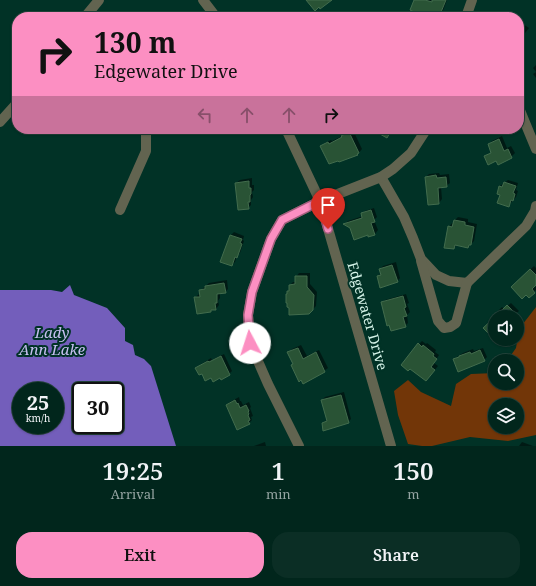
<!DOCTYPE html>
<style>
body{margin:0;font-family:"Noto Serif",serif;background:#0b2e25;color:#f1f3f6;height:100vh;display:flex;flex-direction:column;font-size:15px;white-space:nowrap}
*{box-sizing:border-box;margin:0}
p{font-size:13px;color:#96a5a3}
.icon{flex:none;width:22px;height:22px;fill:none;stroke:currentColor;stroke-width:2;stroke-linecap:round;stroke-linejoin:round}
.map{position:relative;height:446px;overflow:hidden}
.drawer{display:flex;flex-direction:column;background:#01261c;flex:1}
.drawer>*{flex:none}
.guide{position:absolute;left:12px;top:12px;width:512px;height:122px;border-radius:16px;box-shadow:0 1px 3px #0004,0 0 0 1px #23433b;background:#fc8fc2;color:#111;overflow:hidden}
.fabs{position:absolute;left:488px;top:310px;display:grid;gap:8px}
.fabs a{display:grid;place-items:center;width:36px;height:36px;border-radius:50%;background:#01261c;box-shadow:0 1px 3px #0004,0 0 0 1px #23433b;font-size:20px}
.speed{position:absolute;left:12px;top:382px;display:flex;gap:8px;font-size:20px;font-weight:700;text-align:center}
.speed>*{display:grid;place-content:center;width:52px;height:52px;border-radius:50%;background:#01261c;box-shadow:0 1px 3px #0004,0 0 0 1px #23433b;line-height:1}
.speed small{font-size:10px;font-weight:400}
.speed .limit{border:2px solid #111;border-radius:6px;background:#fff;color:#111}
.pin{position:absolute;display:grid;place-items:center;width:34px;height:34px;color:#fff;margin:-41px -17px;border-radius:50% 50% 50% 0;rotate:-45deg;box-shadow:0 0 4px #0007}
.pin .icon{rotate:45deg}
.me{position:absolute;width:44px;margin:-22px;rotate:355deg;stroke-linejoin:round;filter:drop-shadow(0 0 3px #0008)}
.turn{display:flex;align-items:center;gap:14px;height:84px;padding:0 16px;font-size:18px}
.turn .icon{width:52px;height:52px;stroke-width:2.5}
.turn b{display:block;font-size:28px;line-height:34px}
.lanes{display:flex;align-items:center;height:38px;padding:0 16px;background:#0003;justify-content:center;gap:20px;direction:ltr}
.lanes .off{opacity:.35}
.eta{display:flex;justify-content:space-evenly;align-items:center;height:68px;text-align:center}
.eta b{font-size:24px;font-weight:600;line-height:28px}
.cta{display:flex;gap:8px;margin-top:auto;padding:8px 16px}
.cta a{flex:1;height:46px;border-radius:16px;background:#fc8fc2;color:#111;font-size:16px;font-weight:600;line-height:46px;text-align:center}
.cta a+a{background:#0b2e25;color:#f1f3f6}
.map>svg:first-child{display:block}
.green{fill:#723608;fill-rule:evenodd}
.water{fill:#735ebb;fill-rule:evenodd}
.shadow{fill:#0007}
.building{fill:#295335;stroke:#426c4d}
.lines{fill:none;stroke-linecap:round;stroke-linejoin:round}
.minor{stroke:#626450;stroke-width:10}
.route-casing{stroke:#a45d7e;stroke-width:10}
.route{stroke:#fc8fc2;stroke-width:7}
.labels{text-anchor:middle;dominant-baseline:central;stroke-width:4;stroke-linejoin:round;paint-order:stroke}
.street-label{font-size:14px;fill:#d6f4e9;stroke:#013226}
.water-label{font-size:15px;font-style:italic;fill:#c6bff0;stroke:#013226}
</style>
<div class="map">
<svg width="536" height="446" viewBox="0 0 536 446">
<rect width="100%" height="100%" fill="#013226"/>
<path class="green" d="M 536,307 L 536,435 L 508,441 L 470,437 L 432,446 L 422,446 L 408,444 L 398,415 L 394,391 L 408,380 L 421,392 L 451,406 L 456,384 L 471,374 L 495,373 L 495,383 L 517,383 L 517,361 L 507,361 L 516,348 L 519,329 ZM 495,405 L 517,405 L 517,427 L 495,427 Z"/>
<path class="water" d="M 70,285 L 74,295 L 107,308 L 125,328 L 125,341 L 133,345 L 135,355 L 144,359 L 151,366 L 176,446 L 0,446 L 0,290 L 51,290 L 62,292 ZM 21,391 L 55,391 L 55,425 L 21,425 ZM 81,391 L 115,391 L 115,425 L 81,425 Z"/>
<g class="shadow">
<path d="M 415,0 L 447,0 L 441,16 L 440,17 L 425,17 Z"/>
<path d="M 523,24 L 529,28 L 522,37 L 525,39 L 519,49 L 519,28 Z"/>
<path d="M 536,65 L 536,78 L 533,74 L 536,72 L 533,68 Z"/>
<path d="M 469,129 L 479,129 L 476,132 Z"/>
<path d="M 353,130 L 362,149 L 357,155 L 338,160 L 322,146 L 325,143 L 331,140 L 332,141 L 342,136 L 346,133 Z"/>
<path d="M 502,136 L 507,148 L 511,146 L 515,153 L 511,157 L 498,163 L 497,160 L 485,157 L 492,152 L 489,144 L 492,141 Z"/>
<path d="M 439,173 L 440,175 L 449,174 L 450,183 L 446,186 L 441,187 L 442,199 L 439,203 L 426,177 L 429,174 Z"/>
<path d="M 252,178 L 252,185 L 254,185 L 254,190 L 252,192 L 253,197 L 251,200 L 251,205 L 248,208 L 236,183 L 240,180 Z"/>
<path d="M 508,180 L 518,183 L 516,190 L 518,191 L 516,197 L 508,206 L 501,194 L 498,193 L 500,186 Z"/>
<path d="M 374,208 L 377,217 L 374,220 L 378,230 L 375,234 L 369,236 L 368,234 L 351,227 L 345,224 L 348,221 L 363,216 L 362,214 L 365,211 Z"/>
<path d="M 458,217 L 468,219 L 468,222 L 477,224 L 474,241 L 468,247 L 457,245 L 454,248 L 449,227 L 452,223 L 454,224 L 455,220 Z"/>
<path d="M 234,232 L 244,236 L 243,240 L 244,241 L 240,253 L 237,256 L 235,262 L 232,265 L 231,235 Z"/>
<path d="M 396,262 L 400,278 L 397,282 L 378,276 L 381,273 L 380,269 L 383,266 Z"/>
<path d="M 534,266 L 536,268 L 536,284 L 534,285 L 536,287 L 536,290 L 529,297 L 526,294 L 512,287 Z"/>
<path d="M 299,273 L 310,273 L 310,284 L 317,292 L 316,306 L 309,313 L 288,292 L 290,290 L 290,285 L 293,282 L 296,282 L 296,277 Z"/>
<path d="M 227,280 L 228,289 L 225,292 L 220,293 L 220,298 L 218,301 L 219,305 L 216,309 L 213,309 L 211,311 L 195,298 L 199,294 L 201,294 L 200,291 L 209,283 Z"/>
<path d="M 406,294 L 409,303 L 407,304 L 410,312 L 407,315 L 408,323 L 405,326 L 382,303 L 385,300 Z"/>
<path d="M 511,303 L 519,311 L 512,317 L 495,317 L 495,339 L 491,322 L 489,320 L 502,307 L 504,309 Z"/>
<path d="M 422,341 L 426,344 L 427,343 L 436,350 L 435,352 L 439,355 L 434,363 L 438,366 L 429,377 L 410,367 L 419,344 Z"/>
<path d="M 301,345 L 307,356 L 319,350 L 328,368 L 324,371 L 294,364 L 289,353 L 292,349 Z"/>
<path d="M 483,348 L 487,357 L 484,360 L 454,359 L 463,353 L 473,349 L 474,351 Z"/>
<path d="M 224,354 L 232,371 L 229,374 L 212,376 L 203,373 L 197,368 L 200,365 L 211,358 L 212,360 Z"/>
<path d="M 344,392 L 351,419 L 348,422 L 323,423 L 328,419 L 322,400 L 325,397 Z"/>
<path d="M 239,397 L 240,401 L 241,401 L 243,405 L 249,402 L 251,407 L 250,408 L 253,416 L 251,417 L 252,420 L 249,423 L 227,405 L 230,402 Z"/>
<path d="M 265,442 L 266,446 L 254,446 Z"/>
<path d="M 522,442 L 533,446 L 519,446 Z"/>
</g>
<g class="building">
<path d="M 306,0 L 332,0 L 320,9 L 319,7 L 315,11 Z"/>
<path d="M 414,0 L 425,0 L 432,2 L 432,0 L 446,0 L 439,17 L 417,17 L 413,15 L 414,12 L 410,10 Z"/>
<path d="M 371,129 L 392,129 L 387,138 Z"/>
<path d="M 349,132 L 359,153 L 357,154 L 358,155 L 339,162 L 338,161 L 329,164 L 320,146 L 328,142 L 329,144 L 342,137 L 341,136 Z"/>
<path d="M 499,139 L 504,151 L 508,149 L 512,158 L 498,165 L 496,161 L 488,165 L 484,156 L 491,153 L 488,144 Z"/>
<path d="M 436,175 L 437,178 L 446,177 L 447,187 L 438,188 L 439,204 L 428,205 L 425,177 Z"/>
<path d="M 249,181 L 249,188 L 251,188 L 251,194 L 250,195 L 250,202 L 248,202 L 249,209 L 238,210 L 235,183 Z"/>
<path d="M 504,182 L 516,186 L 513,193 L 515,194 L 513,201 L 511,200 L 509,207 L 497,203 L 500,195 L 497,194 L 499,186 L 502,187 Z"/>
<path d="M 371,210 L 375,222 L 371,223 L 375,235 L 368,237 L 368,235 L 354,240 L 350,228 L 343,224 L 362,218 L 361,213 Z"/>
<path d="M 454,220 L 465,222 L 465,225 L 474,227 L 471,245 L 469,245 L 468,248 L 455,245 L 454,249 L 444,248 L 448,226 L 452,227 Z"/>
<path d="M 230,235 L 242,239 L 240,243 L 242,244 L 237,258 L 235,257 L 232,266 L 220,262 Z"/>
<path d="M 392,265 L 398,282 L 380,288 L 377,276 L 381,275 L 379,269 Z"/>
<path d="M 530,269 L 536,275 L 536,285 L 532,289 L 535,293 L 529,298 L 526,295 L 522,299 L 511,287 Z"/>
<path d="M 295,276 L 307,276 L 307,287 L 314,295 L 313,310 L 309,314 L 289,315 L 289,308 L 287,307 L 287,303 L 286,303 L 286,294 L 287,294 L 287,291 L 289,291 L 289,285 L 295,284 Z"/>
<path d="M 224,283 L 226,293 L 217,294 L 217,303 L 215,303 L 216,310 L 211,310 L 211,312 L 197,314 L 194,297 L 200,297 L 199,290 L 205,289 L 205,286 Z"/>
<path d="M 403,296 L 406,307 L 404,308 L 407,316 L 403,317 L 406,327 L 391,331 L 389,325 L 387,326 L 381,302 Z"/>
<path d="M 507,305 L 519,317 L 495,317 Z"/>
<path d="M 495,317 L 495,340 L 483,328 Z"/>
<path d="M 418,343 L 422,347 L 423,345 L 434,354 L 433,356 L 437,359 L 431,367 L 435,370 L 426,381 L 410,369 L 408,371 L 401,365 Z"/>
<path d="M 298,348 L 303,359 L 316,352 L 325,372 L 303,384 L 301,380 L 299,382 L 291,365 L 293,364 L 287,352 Z"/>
<path d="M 480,350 L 485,361 L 458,372 L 453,359 L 459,357 L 459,356 L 470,352 L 471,354 Z"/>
<path d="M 221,356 L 230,375 L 221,380 L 220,378 L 213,382 L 211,378 L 205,381 L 202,374 L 199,375 L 195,368 L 208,361 L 209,362 Z"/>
<path d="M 341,395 L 349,423 L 323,431 L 322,423 L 327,421 L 321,400 Z"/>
<path d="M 235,400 L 237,404 L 238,403 L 240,408 L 246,405 L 249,411 L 248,412 L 249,414 L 248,415 L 250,420 L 248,421 L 250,424 L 237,430 L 226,405 Z"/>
</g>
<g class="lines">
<g class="minor">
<path d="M 203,0 L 216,17"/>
<path d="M 85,17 L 99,0"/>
<path d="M 466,17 L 472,0"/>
<path d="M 519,108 L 536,149"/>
<path d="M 0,122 L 17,103"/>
<path d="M 286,129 L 320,201 L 391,446"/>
<path d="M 381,177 L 404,217 L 413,238 L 421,259 L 436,275 L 449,281 L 467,283 L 526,226 L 535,211 L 536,206"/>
<path d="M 120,210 L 146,151 L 146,129"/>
<path d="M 421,261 L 438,321 L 444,328 L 450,327 L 456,323 L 467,283"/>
<path d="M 299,446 L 268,384 L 250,343 L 248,315 L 252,292 L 271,239 L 282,220 L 320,201 L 381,177 L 393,169 L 411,153 L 424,133 L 426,129"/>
</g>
</g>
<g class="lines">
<defs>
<path id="route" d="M 250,343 L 248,315 L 252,292 L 271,239 L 282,220 L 320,201 L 328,229"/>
</defs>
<use href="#route" class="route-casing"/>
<use href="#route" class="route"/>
</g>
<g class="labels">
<g class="street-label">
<text transform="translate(368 316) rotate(74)">Edgewater Drive</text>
</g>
<g class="water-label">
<text x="52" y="332">Lady<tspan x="52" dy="17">Ann Lake</tspan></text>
</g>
</g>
</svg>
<div class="fabs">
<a><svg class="icon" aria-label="sound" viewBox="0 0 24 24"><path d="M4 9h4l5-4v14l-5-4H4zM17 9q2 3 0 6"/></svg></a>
<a><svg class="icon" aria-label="search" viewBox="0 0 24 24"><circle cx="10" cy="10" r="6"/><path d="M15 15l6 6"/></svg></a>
<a><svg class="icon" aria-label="layers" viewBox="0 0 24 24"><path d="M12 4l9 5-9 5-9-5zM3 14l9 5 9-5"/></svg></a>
</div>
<div class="speed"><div>25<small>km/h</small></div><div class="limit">30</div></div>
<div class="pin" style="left:328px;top:229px;background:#d93025"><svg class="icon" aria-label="arrive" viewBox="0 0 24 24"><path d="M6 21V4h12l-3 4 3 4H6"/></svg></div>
<svg class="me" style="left:250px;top:343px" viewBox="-20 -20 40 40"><circle r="19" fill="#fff"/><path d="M0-13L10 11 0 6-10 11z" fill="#fc8fc2"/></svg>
<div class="guide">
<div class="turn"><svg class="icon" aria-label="right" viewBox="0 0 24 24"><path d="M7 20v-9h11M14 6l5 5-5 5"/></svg><div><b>130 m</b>Edgewater Drive</div></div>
<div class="lanes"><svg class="icon off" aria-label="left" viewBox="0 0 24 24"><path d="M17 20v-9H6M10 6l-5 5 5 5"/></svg><svg class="icon off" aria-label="ahead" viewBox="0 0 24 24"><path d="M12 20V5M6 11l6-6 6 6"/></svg><svg class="icon off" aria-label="ahead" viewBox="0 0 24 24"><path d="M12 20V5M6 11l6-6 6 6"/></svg><svg class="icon" aria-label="right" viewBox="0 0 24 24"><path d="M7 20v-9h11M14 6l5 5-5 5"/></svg></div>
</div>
</div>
<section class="drawer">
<div class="eta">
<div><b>19:25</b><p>Arrival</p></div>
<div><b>1</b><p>min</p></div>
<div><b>150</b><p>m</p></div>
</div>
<div class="cta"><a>Exit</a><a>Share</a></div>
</section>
